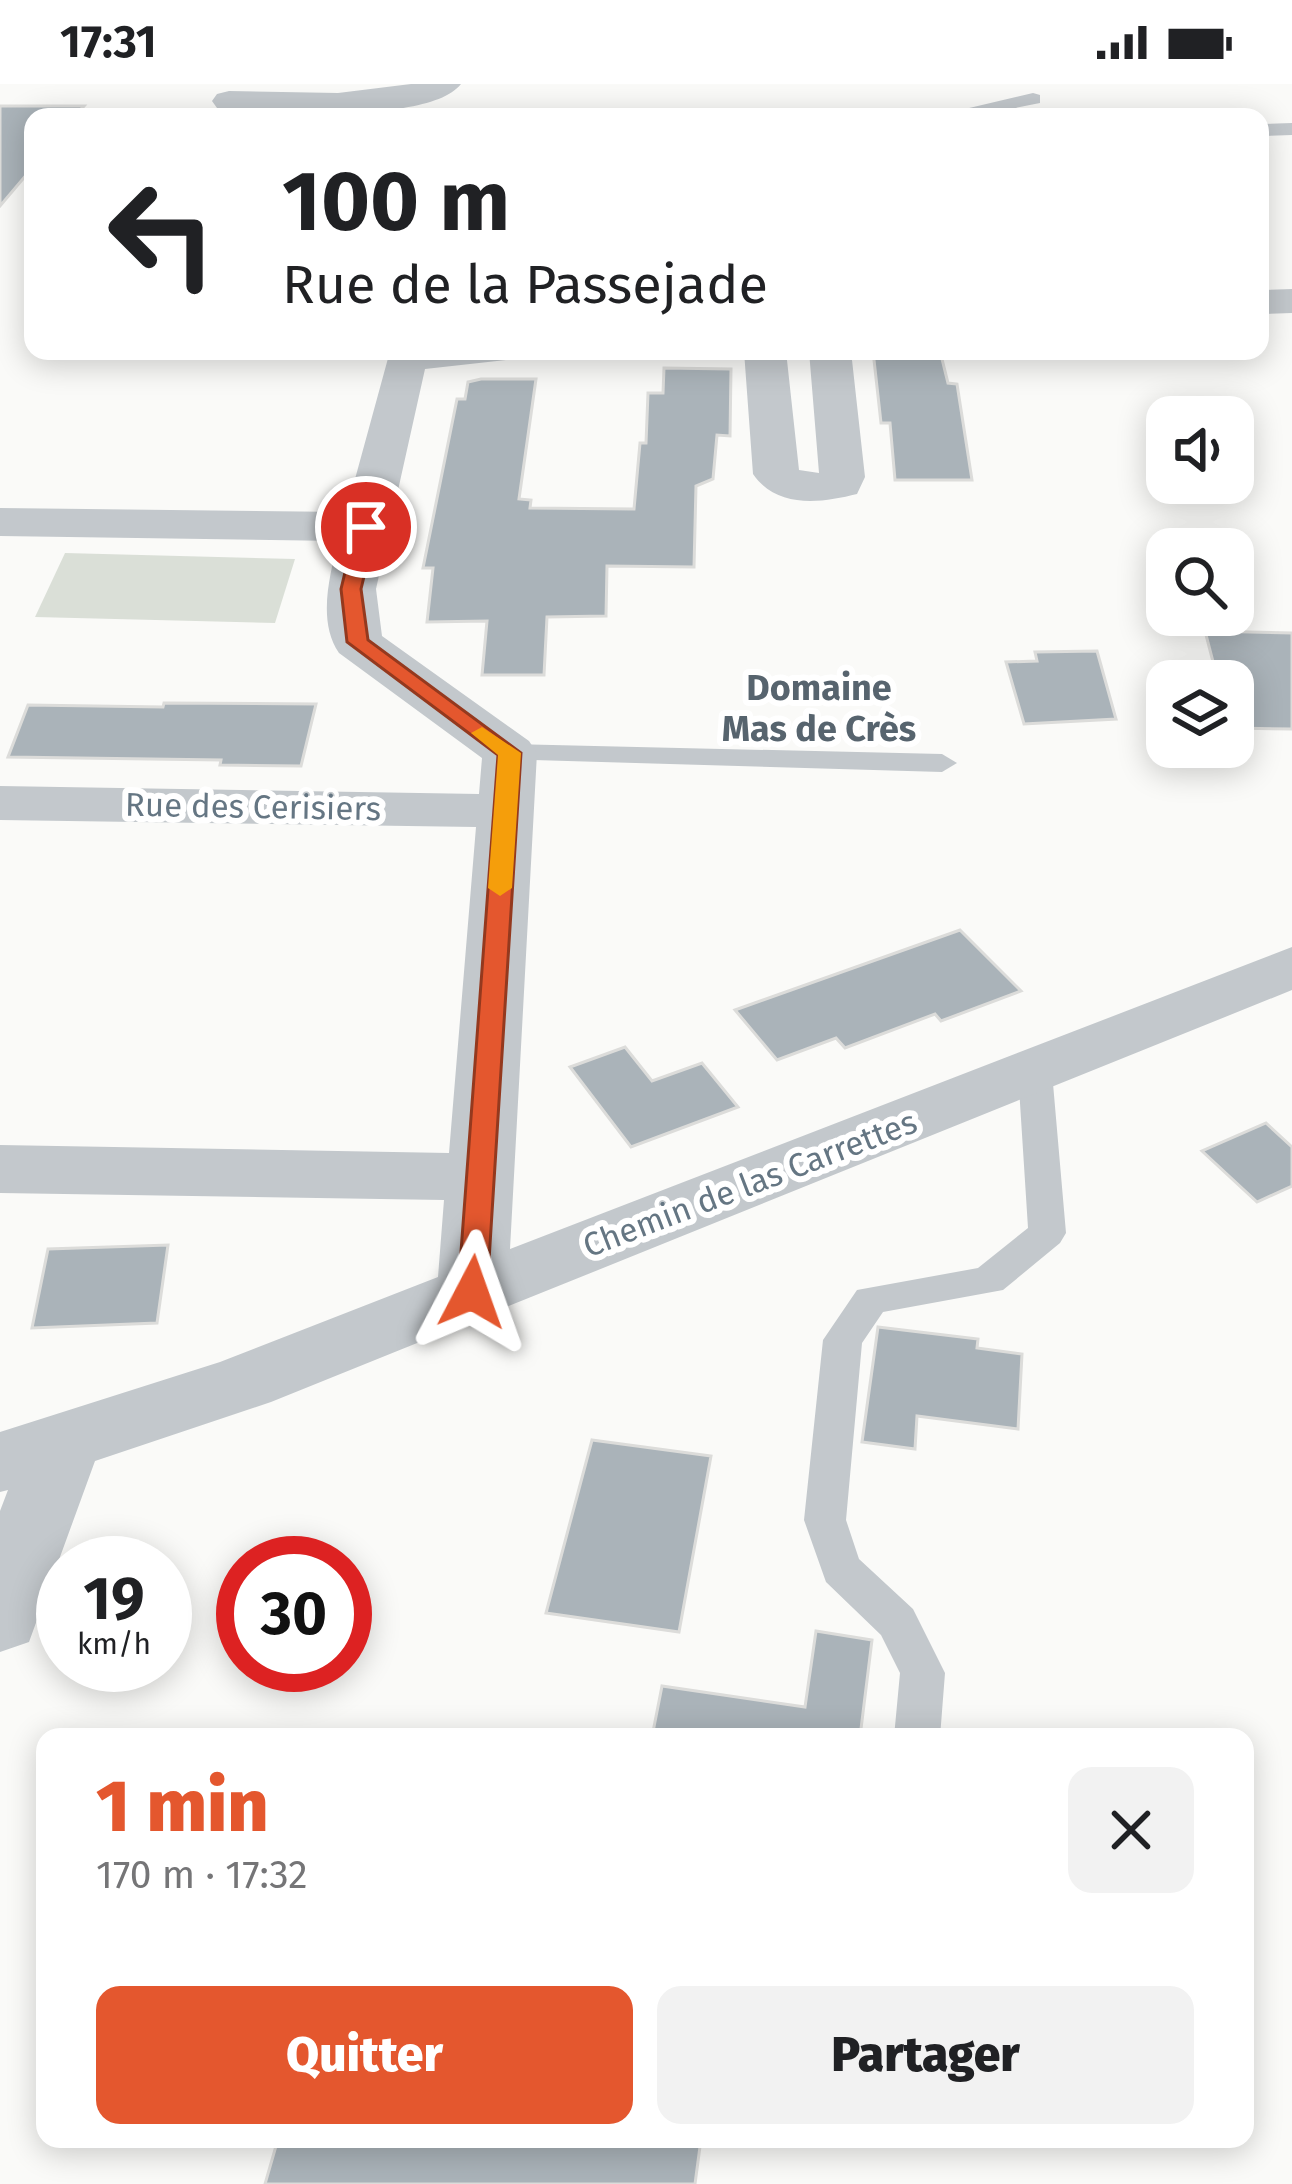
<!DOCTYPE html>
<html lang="fr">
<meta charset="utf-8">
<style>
body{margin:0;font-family:"Fira Sans",sans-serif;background:#f2f2f2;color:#202124;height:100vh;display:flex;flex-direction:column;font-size:45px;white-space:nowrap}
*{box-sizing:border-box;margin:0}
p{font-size:39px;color:#757577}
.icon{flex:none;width:66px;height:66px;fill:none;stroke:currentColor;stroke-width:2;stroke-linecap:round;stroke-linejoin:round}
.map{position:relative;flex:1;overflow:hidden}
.panel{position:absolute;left:36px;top:1644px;width:1218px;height:420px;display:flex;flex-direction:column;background:#fff;border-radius:24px;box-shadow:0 6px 30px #0003}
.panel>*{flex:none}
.hud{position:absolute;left:24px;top:24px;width:1245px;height:252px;border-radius:24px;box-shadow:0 6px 30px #0003;background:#fff;color:#202124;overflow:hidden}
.tools{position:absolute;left:1146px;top:312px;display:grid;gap:24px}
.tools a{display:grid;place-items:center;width:108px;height:108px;border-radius:24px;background:#fff;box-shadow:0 6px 30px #0003;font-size:60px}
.speed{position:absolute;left:36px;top:1452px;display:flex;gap:24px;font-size:60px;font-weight:700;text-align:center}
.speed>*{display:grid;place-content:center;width:156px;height:156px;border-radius:50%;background:#fff;box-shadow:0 6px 30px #0003;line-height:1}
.speed small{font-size:30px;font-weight:400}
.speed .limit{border:18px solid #d22;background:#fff;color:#111}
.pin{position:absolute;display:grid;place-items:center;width:102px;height:102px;color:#fff;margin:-51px;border:6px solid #fff;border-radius:50%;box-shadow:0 3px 12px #0007}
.me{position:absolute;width:132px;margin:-66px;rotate:4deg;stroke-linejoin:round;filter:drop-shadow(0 0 9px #0008)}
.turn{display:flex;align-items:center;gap:42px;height:252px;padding:0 60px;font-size:54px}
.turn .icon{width:156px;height:156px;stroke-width:2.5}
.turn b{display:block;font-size:84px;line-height:102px}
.round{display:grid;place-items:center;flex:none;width:126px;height:126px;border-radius:24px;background:#f2f2f2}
.headline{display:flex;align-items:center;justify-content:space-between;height:204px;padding:0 60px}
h1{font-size:72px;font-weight:800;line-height:90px;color:#e4572e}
.cta{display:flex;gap:24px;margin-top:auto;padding:24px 60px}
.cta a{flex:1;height:138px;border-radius:24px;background:#e4572e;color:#fff;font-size:48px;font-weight:800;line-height:138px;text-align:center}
.cta a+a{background:#f2f2f2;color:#202124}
.status{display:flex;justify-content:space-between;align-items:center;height:84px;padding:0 60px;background:#fff;direction:ltr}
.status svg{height:33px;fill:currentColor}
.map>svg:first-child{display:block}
.green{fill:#dadfd7}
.building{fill:#aab3b9;stroke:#dcdcda;stroke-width:3}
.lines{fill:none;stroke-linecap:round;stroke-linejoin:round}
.service{fill:#c3c8cc;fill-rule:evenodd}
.minor{fill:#c3c8cc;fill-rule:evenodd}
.route{fill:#e4572e;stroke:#94391e;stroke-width:3}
.slow{fill:#f59e0b}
.labels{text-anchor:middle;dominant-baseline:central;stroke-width:12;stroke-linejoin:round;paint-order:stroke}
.street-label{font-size:33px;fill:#657683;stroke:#fff}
.neighbourhood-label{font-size:36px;font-weight:bold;fill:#57646e;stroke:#fff}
</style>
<div class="status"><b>17:31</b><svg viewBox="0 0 49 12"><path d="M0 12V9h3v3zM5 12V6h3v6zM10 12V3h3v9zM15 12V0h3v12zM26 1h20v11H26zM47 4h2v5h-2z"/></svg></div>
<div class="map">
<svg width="1292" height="2100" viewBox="0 0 1292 2100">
<rect width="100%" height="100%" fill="#fafaf8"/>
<path class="green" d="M 65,469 L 295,475 L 275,539 L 35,533 Z"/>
<g class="building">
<path d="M 0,22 L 84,22 L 74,33 L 33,33 L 33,83 L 0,122 Z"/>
<path d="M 873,267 L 940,267 L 948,299 L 957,300 L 972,396 L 895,396 L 890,339 L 881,339 Z"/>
<path d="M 664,284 L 731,285 L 730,352 L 717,351 L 713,395 L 696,402 L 694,483 L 607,482 L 606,532 L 547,533 L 544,591 L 482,591 L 487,537 L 427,538 L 433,484 L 423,484 L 457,315 L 465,315 L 468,298 L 481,295 L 536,295 L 519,415 L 531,416 L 530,424 L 634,425 L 640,359 L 646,359 L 648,309 L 663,309 Z"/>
<path d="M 1205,547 L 1292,549 L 1292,645 L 1233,644 L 1233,597 L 1218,597 Z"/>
<path d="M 1097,567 L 1116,635 L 1024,640 L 1006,578 L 1037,577 L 1035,568 Z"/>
<path d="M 164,619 L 316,620 L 301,682 L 220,681 L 221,676 L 8,673 L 28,621 L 163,623 Z"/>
<path d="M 960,846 L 1021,907 L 941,937 L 935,930 L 845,964 L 836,954 L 777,976 L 735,926 Z"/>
<path d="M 625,963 L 652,997 L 702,979 L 738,1023 L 631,1063 L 570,983 Z"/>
<path d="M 1266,1039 L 1292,1063 L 1292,1102 L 1257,1118 L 1202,1067 Z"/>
<path d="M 168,1161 L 157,1239 L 32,1244 L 48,1165 Z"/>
<path d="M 878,1243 L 978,1255 L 977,1264 L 1022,1270 L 1018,1345 L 917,1332 L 915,1365 L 862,1358 Z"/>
<path d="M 592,1356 L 711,1372 L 679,1548 L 546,1529 Z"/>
<path d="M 816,1547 L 872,1556 L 860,1653 L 652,1653 L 662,1602 L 805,1623 Z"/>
<path d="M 278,2055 L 701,2055 L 695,2100 L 265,2100 Z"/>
</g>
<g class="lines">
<g class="service">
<path d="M 1033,9 L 1040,11 L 1040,19 L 970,33 L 931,33 Z"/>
<path d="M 1292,39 L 1292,51 L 1260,52 L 1260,40 Z"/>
<path d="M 510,660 L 942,670 L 957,679 L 942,688 L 499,675 L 495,669 Z"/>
<path d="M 1035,976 L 1047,980 L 1052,988 L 1066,1149 L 1060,1159 L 1003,1206 L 883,1228 L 862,1259 L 846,1436 L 859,1475 L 913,1525 L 945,1589 L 940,1653 L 894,1653 L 900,1589 L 881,1551 L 826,1498 L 804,1436 L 823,1256 L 857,1206 L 978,1184 L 1028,1144 L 1018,988 L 1023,980 Z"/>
</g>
<g class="minor">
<path d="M 411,0 L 461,0 C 431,39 277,29 229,27 L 217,24 L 212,17 L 217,10 L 229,7 L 338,9 Z"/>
<path d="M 1292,205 L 1292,229 L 1260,230 L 1260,206 Z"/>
<path d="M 390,267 L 512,267 L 506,276 L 425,285 L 376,505 L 382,552 L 529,657 L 537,669 L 510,1165 L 1292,863 L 1292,906 L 271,1318 L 95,1377 L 29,1558 L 0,1568 L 0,1427 L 8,1406 L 0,1408 L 0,1348 L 220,1278 L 438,1193 L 444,1116 L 0,1109 L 0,1061 L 449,1069 L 476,743 L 0,736 L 0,702 L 479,710 L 482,674 L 339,569 C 317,537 330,491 338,457 L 0,452 L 0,424 L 346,428 Z"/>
<path d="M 744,267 L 786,267 L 799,386 L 819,389 L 809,267 L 851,267 L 865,393 L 857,410 C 821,419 777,425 753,390 Z"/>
</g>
</g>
<path class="route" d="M 366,437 L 376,443 L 361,505 L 368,556 L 521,669 L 487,1208 L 483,1216 L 462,1216 L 458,1208 L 498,671 L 347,558 L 341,505 L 356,443 Z"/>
<path class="slow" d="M 482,643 L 521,669 L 512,804 L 500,812 L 488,804 L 498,671 L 471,649 Z"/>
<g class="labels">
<g class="street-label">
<text transform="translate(253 723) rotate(1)">Rue des Cerisiers</text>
<text transform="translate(750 1100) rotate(-21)">Chemin de las Carrettes</text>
</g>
<g class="neighbourhood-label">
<text x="819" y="604">Domaine<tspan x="819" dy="41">Mas de Crès</tspan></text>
</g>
</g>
</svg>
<div class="tools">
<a><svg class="icon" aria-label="sound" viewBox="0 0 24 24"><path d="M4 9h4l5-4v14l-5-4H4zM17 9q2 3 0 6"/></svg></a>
<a><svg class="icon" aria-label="search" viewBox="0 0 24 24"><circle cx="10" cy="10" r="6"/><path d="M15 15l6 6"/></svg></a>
<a><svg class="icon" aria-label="layers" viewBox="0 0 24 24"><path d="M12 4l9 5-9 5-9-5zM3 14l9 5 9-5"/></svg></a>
</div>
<div class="speed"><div>19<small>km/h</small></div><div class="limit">30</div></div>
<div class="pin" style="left:366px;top:443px;background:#d93025"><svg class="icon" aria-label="arrive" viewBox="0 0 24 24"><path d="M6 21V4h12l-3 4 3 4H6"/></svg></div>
<svg class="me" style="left:472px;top:1208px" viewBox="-20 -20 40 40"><path d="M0-17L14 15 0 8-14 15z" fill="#e4572e" stroke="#fff" stroke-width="4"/></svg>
<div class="hud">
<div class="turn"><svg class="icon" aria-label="left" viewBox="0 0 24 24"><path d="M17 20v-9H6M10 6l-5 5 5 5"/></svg><div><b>100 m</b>Rue de la Passejade</div></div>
</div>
<section class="panel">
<div class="headline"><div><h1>1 min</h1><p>170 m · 17:32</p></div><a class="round"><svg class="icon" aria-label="close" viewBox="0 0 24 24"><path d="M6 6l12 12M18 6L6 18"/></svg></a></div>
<div class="cta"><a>Quitter</a><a>Partager</a></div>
</section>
</div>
